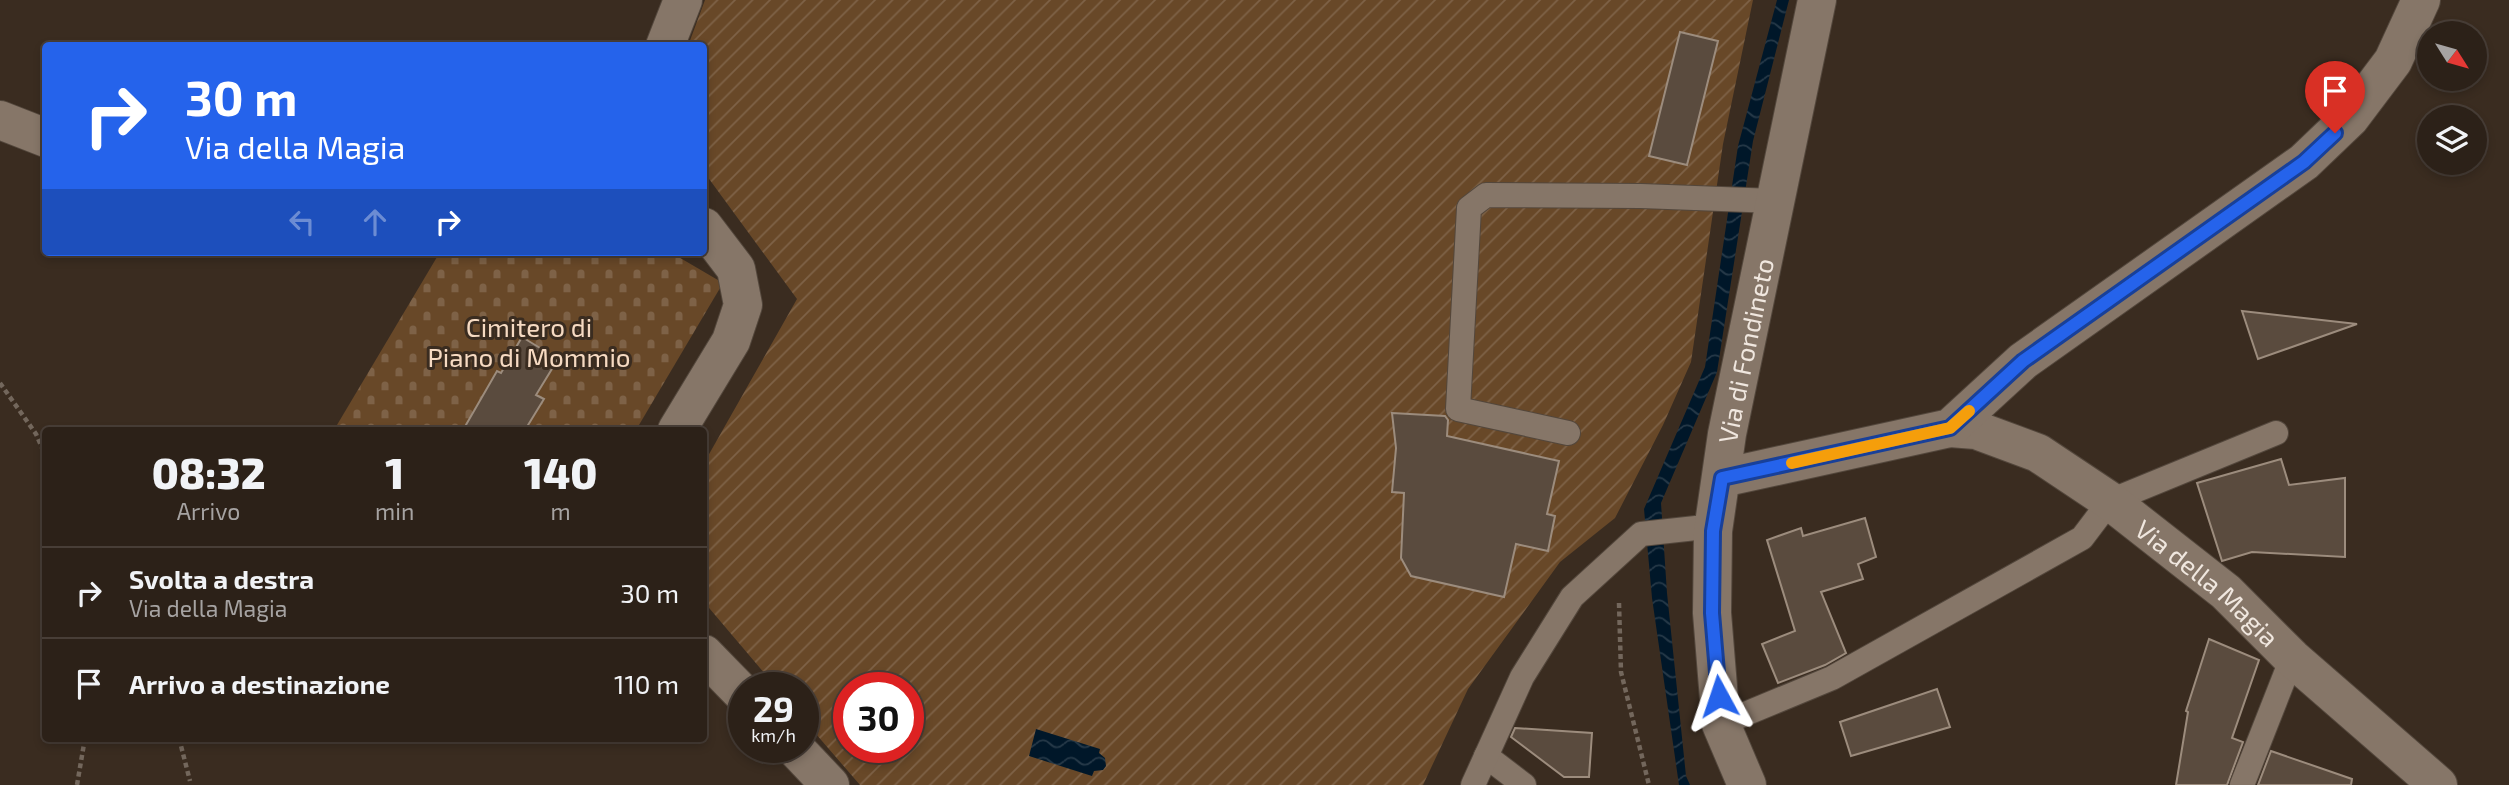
<!DOCTYPE html>
<html lang="it">
<style>
body{margin:0;font-family:"Exo 2",sans-serif;background:#382e25;color:#f1f3f6;height:100vh;display:flex;flex-direction:column;font-size:26px;white-space:nowrap}
*{box-sizing:border-box;margin:0}
p{font-size:23px;color:#a6a3a2}
.icon{flex:none;width:38px;height:38px;fill:none;stroke:currentColor;stroke-width:2;stroke-linecap:round;stroke-linejoin:round}
.map{position:relative;flex:1;overflow:hidden}
.drawer{position:absolute;left:42px;top:427px;width:665px;height:315px;display:flex;flex-direction:column;background:#2c2118;border-radius:7px;box-shadow:0 4px 10px #0003,0 0 0 2px #483e37}
.drawer>*{flex:none}
.hud{position:absolute;left:42px;top:42px;width:665px;height:214px;border-radius:7px;box-shadow:0 4px 10px #0003,0 0 0 2px #483e37;background:#2563eb;color:#fff;overflow:hidden}
.needle{width:46px;rotate:127deg}
.tools{position:absolute;left:2417px;top:21px;display:grid;gap:14px}
.tools a{display:grid;place-items:center;width:70px;height:70px;border-radius:50%;background:#2c2118;box-shadow:0 4px 10px #0003,0 0 0 2px #483e37;font-size:35px}
.speed{position:absolute;left:728px;top:672px;display:flex;gap:14px;font-size:35px;font-weight:700;text-align:center}
.speed>*{display:grid;place-content:center;width:91px;height:91px;border-radius:50%;background:#2c2118;box-shadow:0 4px 10px #0003,0 0 0 2px #483e37;line-height:1}
.speed small{font-size:18px;font-weight:400}
.speed .limit{border:10px solid #d22;background:#fff;color:#111}
.pin{position:absolute;display:grid;place-items:center;width:60px;height:60px;color:#fff;margin:-72px -30px;border-radius:50% 50% 50% 0;rotate:-45deg;box-shadow:0 0 7px #0007}
.pin .icon{rotate:45deg}
.me{position:absolute;width:77px;margin:-38px;rotate:355deg;stroke-linejoin:round;filter:drop-shadow(0 0 5px #0008)}
.turn{display:flex;align-items:center;gap:24px;height:147px;padding:0 28px;font-size:32px}
.turn .icon{width:91px;height:91px;stroke-width:2.5}
.turn b{display:block;font-size:49px;line-height:60px}
.lanes{display:flex;align-items:center;height:66px;padding:0 28px;background:#0003;justify-content:center;gap:35px;direction:ltr}
.lanes .off{opacity:.35}
.eta{display:flex;justify-content:space-evenly;align-items:center;height:119px;text-align:center}
.eta b{font-size:42px;font-weight:800;line-height:49px}
ul{padding:0;list-style:none}
li{display:flex;align-items:center;gap:21px;height:91px;padding:0 28px;border-top:2px solid #483e37}
li div{flex:1}
li b{display:block;font-size:26px}
li em{font-style:normal}
.map>svg:first-child{display:block}
.cemetery{fill:url(#cemetery-stones)}
.garden{fill:url(#garden-furrows);fill-rule:evenodd}
.water{fill:url(#water-waves)}
.building{fill:#5a4b3e;stroke:#9c8c7d;stroke-width:2}
.lines{fill:none;stroke-linecap:round;stroke-linejoin:round}
.lane-casing{stroke:#53473c;stroke-width:26}
.street-casing{stroke:#53473c;stroke-width:40}
.path{stroke:#73675c;stroke-width:4.5;stroke-dasharray:5 3.5;stroke-linecap:butt}
.lane{stroke:#867668;stroke-width:24}
.street{stroke:#867668;stroke-width:38}
.route-casing{stroke:#184099;stroke-width:18}
.route{stroke:#2563eb;stroke-width:12}
.slow{stroke:#f59e0b;stroke-width:12}
.labels{text-anchor:middle;dominant-baseline:central;stroke-width:6;stroke-linejoin:round;paint-order:stroke}
.park-label{font-size:26px;fill:#f6dac2;stroke:#3a2c20}
.street-label{font-size:26px;fill:#f0e7df;stroke:#3a2c20}
</style>
<div class="map">
<svg width="2509" height="785" viewBox="0 0 2509 785">
<defs>
<pattern id="cemetery-stones" width="16" height="16" patternUnits="userSpaceOnUse" patternTransform="scale(1.75)"><rect width="16" height="16" fill="#684828"/><path d="M2 7V4a2 2 0 0 1 4 0v3zM10 15v-3a2 2 0 0 1 4 0v3z" fill="#7e6247"/></pattern>
<pattern id="garden-furrows" width="10" height="10" patternUnits="userSpaceOnUse" patternTransform="scale(1.75)"><rect width="10" height="10" fill="#684828"/><path d="M-1 1l2-2M0 10L10 0M9 11l2-2" fill="none" stroke="#7e6247"/></pattern>
<pattern id="water-waves" width="16" height="10" patternUnits="userSpaceOnUse" patternTransform="scale(1.75)"><rect width="16" height="10" fill="#001729"/><path d="M0 5q4-4 8 0t8 0" fill="none" stroke="#263948"/></pattern>
</defs>
<rect width="100%" height="100%" fill="#3a2c20"/>
<path class="cemetery" d="M 440,252 L 670,252 L 723,283 L 636,430 L 334,430 Z"/>
<path class="garden" d="M 705,0 L 1753,0 L 1723,144 L 1691,362 L 1663,425 L 1615,518 L 1560,562 L 1468,689 L 1423,785 L 860,785 L 803,719 L 803,688 L 777,688 L 704,602 L 704,463 L 797,299 L 704,172 L 704,46 L 688,46 ZM 849,688 L 908,688 L 908,747 L 849,747 Z"/>
<g class="water">
<path d="M 1777,0 L 1789,0 L 1753,141 L 1717,372 L 1661,503 L 1667,593 L 1686,776 L 1690,785 L 1679,785 L 1652,598 L 1644,509 L 1705,367 L 1738,146 Z"/>
<path d="M 1036,729 L 1100,749 L 1099,753 L 1105,758 L 1106,766 L 1103,770 L 1094,771 L 1092,776 L 1029,756 Z"/>
</g>
<g class="building">
<path d="M 1680,32 L 1718,41 L 1687,165 L 1649,156 Z"/>
<path d="M 2242,311 L 2357,324 L 2258,359 Z"/>
<path d="M 522,337 L 558,359 L 536,395 L 544,399 L 525,430 L 463,430 L 497,371 L 501,373 Z"/>
<path d="M 1392,413 L 1445,416 L 1448,420 L 1447,436 L 1559,461 L 1547,514 L 1555,516 L 1548,551 L 1516,544 L 1504,597 L 1411,576 L 1401,558 L 1404,493 L 1392,492 L 1396,448 Z"/>
<path d="M 2281,459 L 2289,485 L 2345,478 L 2345,557 L 2252,552 L 2222,561 L 2197,483 Z"/>
<path d="M 1865,518 L 1876,557 L 1858,564 L 1863,579 L 1821,592 L 1846,653 L 1825,665 L 1778,683 L 1762,644 L 1795,631 L 1767,540 L 1801,528 L 1803,536 Z"/>
<path d="M 2209,639 L 2259,660 L 2232,738 L 2243,742 L 2227,785 L 2176,785 L 2188,712 L 2186,711 Z"/>
<path d="M 1937,689 L 1950,727 L 1851,756 L 1840,722 Z"/>
<path d="M 1515,728 L 1592,733 L 1589,777 L 1564,777 L 1511,737 Z"/>
<path d="M 2271,751 L 2352,779 L 2351,785 L 2258,785 Z"/>
</g>
<g class="lines">
<defs>
<g id="lane">
<path d="M 1568,433 L 1458,409 L 1469,208 L 1486,195 L 1641,196 L 1775,201"/>
<path d="M 1721,724 L 1832,678 L 2082,538 L 2110,501 L 2276,433"/>
<path d="M 1486,756 L 1524,785"/>
<path d="M 1473,785 L 1522,677 L 1572,597 L 1641,534 L 1696,528 L 1713,531"/>
<path d="M 2242,785 L 2292,658"/>
</g>
<g id="street">
<path d="M 665,46 L 683,0"/>
<path d="M 0,120 L 46,138"/>
<path id="s1" d="M 1950,428 L 1976,430 L 2038,453 L 2110,501 L 2226,592 L 2292,658 L 2438,785"/>
<path d="M 677,430 L 731,341 L 743,305 L 736,269 L 704,227"/>
<path d="M 1722,478 L 1950,428 L 2023,361 L 2304,162 L 2350,118 L 2393,61 L 2421,0"/>
<path d="M 704,654 L 744,695"/>
<path d="M 794,747 L 830,785"/>
<path id="s2" d="M 1747,785 L 1721,724 L 1712,613 L 1713,531 L 1727,434 L 1817,0"/>
</g>
</defs>
<use href="#lane" class="lane-casing"/>
<use href="#street" class="street-casing"/>
<g class="path">
<path d="M 0,383 L 36,434 L 46,457"/>
<path d="M 1619,603 L 1621,672 L 1649,785"/>
<path d="M 179,738 L 190,781"/>
<path d="M 77,785 L 85,738"/>
</g>
<use href="#lane" class="lane"/>
<use href="#street" class="street"/>
</g>
<g class="lines">
<defs>
<path id="route" d="M 1719,696 L 1712,613 L 1713,531 L 1722,478 L 1950,428 L 2023,361 L 2304,162 L 2335,133"/>
</defs>
<use href="#route" class="route-casing"/>
<use href="#route" class="route"/>
<path class="slow" d="M 1792,463 L 1950,428 L 1969,411"/>
</g>
<g class="labels">
<g class="park-label">
<text x="529" y="326">Cimitero di<tspan x="529" dy="30">Piano di Mommio</tspan></text>
</g>
<g class="street-label">
<text stroke="none"><textPath href="#s2" startOffset="443">Via di Fondineto</textPath></text>
<text stroke="none"><textPath href="#s1" startOffset="306">Via della Magia</textPath></text>
</g>
</g>
</svg>
<div class="tools">
<a><svg class="needle" viewBox="-14 -14 28 28"><path d="M0-13l5 13h-10z" fill="#e53935"/><path d="M0 13l5-13h-10z" fill="#a6a3a2"/></svg></a>
<a><svg class="icon" aria-label="layers" viewBox="0 0 24 24"><path d="M12 4l9 5-9 5-9-5zM3 14l9 5 9-5"/></svg></a>
</div>
<div class="speed"><div>29<small>km/h</small></div><div class="limit">30</div></div>
<div class="pin" style="left:2335px;top:133px;background:#d93025"><svg class="icon" aria-label="arrive" viewBox="0 0 24 24"><path d="M6 21V4h12l-3 4 3 4H6"/></svg></div>
<svg class="me" style="left:1719px;top:696px" viewBox="-20 -20 40 40"><path d="M0-17L14 15 0 8-14 15z" fill="#2563eb" stroke="#fff" stroke-width="4"/></svg>
<div class="hud">
<div class="turn"><svg class="icon" aria-label="right" viewBox="0 0 24 24"><path d="M7 20v-9h11M14 6l5 5-5 5"/></svg><div><b>30 m</b>Via della Magia</div></div>
<div class="lanes"><svg class="icon off" aria-label="left" viewBox="0 0 24 24"><path d="M17 20v-9H6M10 6l-5 5 5 5"/></svg><svg class="icon off" aria-label="ahead" viewBox="0 0 24 24"><path d="M12 20V5M6 11l6-6 6 6"/></svg><svg class="icon" aria-label="right" viewBox="0 0 24 24"><path d="M7 20v-9h11M14 6l5 5-5 5"/></svg></div>
</div>
<section class="drawer">
<div class="eta">
<div><b>08:32</b><p>Arrivo</p></div>
<div><b>1</b><p>min</p></div>
<div><b>140</b><p>m</p></div>
</div>
<ul>
<li><svg class="icon" aria-label="right" viewBox="0 0 24 24"><path d="M7 20v-9h11M14 6l5 5-5 5"/></svg><div><b>Svolta a destra</b><p>Via della Magia</p></div><em>30 m</em></li>
<li><svg class="icon" aria-label="arrive" viewBox="0 0 24 24"><path d="M6 21V4h12l-3 4 3 4H6"/></svg><div><b>Arrivo a destinazione</b></div><em>110 m</em></li>
</ul>
</section>
</div>
